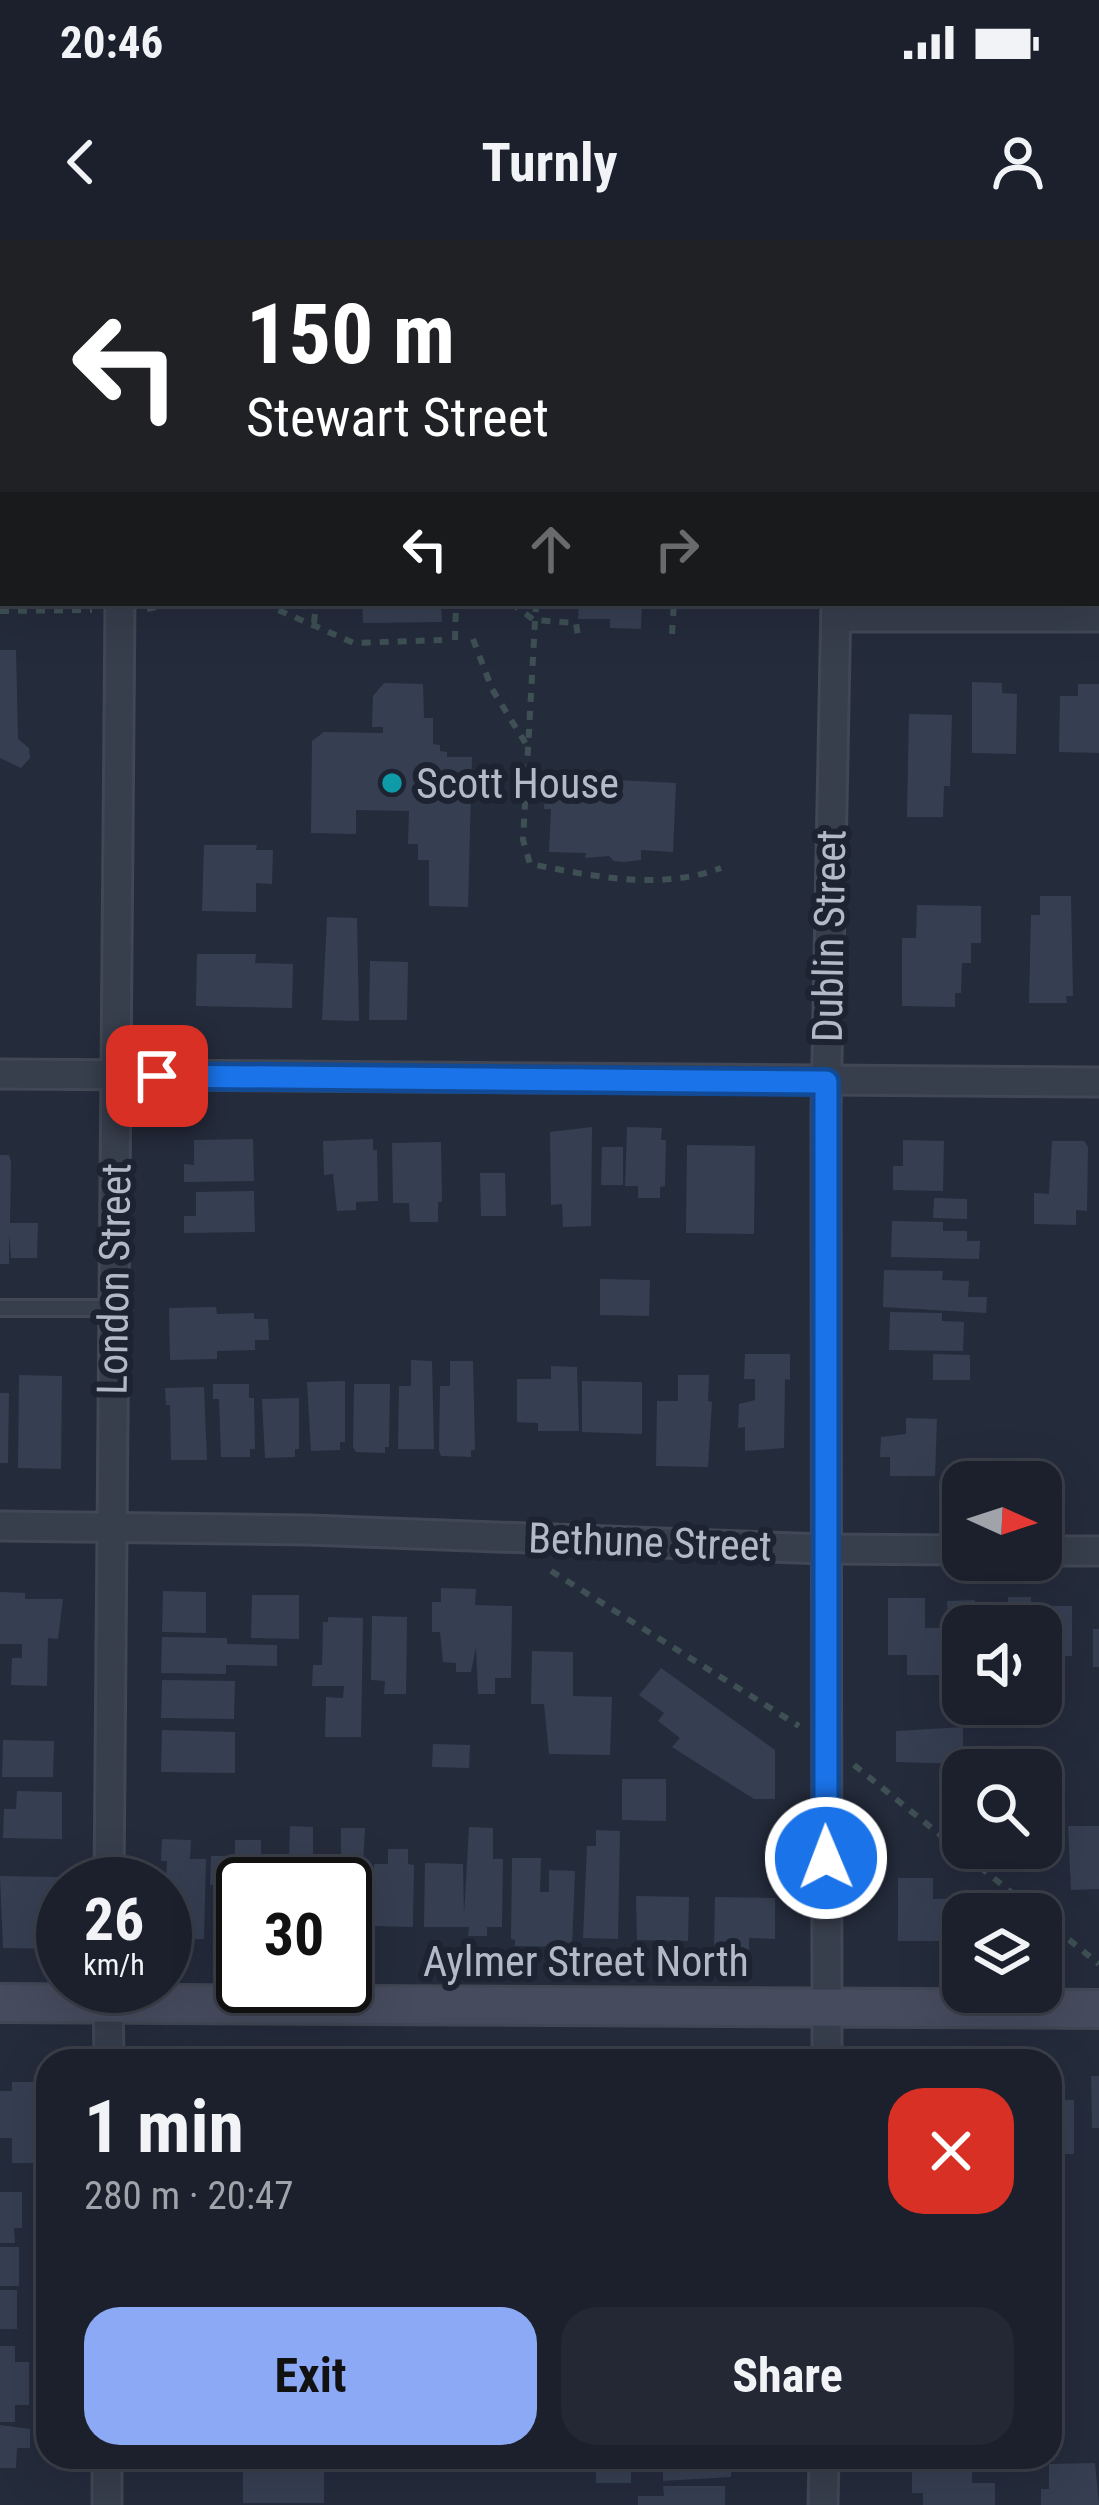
<!DOCTYPE html>
<meta charset="utf-8">
<style>
body{margin:0;font-family:"Roboto Condensed",sans-serif;background:#242834;color:#f1f3f6;height:100vh;display:flex;flex-direction:column;font-size:45px;white-space:nowrap}
*{box-sizing:border-box;margin:0}
p{font-size:39px;color:#a0a3a9}
.icon{flex:none;width:66px;height:66px;fill:none;stroke:currentColor;stroke-width:2;stroke-linecap:round;stroke-linejoin:round}
.map{position:relative;flex:1;overflow:hidden}
.sheet{position:absolute;left:36px;top:1809px;width:1026px;height:420px;display:flex;flex-direction:column;background:#1b202c;border-radius:36px;box-shadow:0 12px 48px #0002,0 0 0 3px #393e48}
.sheet>*{flex:none}
.top-card{position:absolute;left:0px;top:0px;width:1101px;height:366px;box-shadow:0 12px 48px #0002,0 0 0 3px #393e48;background:#202124;color:#fff;overflow:hidden}
.needle{width:78px;rotate:93deg}
.controls{position:absolute;left:942px;top:1221px;display:grid;gap:24px}
.controls a{display:grid;place-items:center;width:120px;height:120px;border-radius:24px;background:#1b202c;box-shadow:0 12px 48px #0002,0 0 0 3px #393e48;font-size:60px}
.speed{position:absolute;left:36px;top:1617px;display:flex;gap:24px;font-size:60px;font-weight:700;text-align:center}
.speed>*{display:grid;place-content:center;width:156px;height:156px;border-radius:50%;background:#1b202c;box-shadow:0 12px 48px #0002,0 0 0 3px #393e48;line-height:1}
.speed small{font-size:30px;font-weight:400}
.speed .limit{border:6px solid #111;border-radius:18px;background:#fff;color:#111}
.pin{position:absolute;display:grid;place-items:center;width:102px;height:102px;color:#fff;margin:-51px;border-radius:24px;box-shadow:0 6px 18px #0006}
.me{position:absolute;width:132px;margin:-66px;rotate:359deg;stroke-linejoin:round;filter:drop-shadow(0 0 9px #0008)}
.turn{display:flex;align-items:center;gap:42px;height:252px;padding:0 48px;font-size:54px}
.turn .icon{width:156px;height:156px;stroke-width:2.5}
.turn b{display:block;font-size:84px;line-height:102px}
.lanes{display:flex;align-items:center;height:114px;padding:0 48px;background:#0003;justify-content:center;gap:60px;direction:ltr}
.lanes .off{opacity:.35}
.round{display:grid;place-items:center;flex:none;width:126px;height:126px;border-radius:36px;background:#242834}
.summary{display:flex;align-items:center;justify-content:space-between;height:204px;padding:0 48px}
h1{font-size:72px;font-weight:700;line-height:90px}
.button{display:flex;gap:24px;margin-top:auto;padding:24px 48px}
.button a{flex:1;height:138px;border-radius:36px;background:#8ba9f4;color:#111;font-size:48px;font-weight:700;line-height:138px;text-align:center}
.button a+a{background:#242834;color:#f1f3f6}
.status{display:flex;justify-content:space-between;align-items:center;height:84px;padding:0 60px;background:#1b202c;direction:ltr}
.status svg{height:33px;fill:currentColor}
header{display:flex;justify-content:space-between;align-items:center;height:156px;padding:0 48px;background:#1b202c;font-size:54px;font-weight:700}
.map>svg:first-child{display:block}
.building{fill:#363f52}
.lines{fill:none;stroke-linecap:round;stroke-linejoin:round}
.lane-casing{stroke:#414754;stroke-width:20}
.street-casing{stroke:#414754;stroke-width:33}
.secondary-casing{stroke:#414754;stroke-width:42}
.path{stroke:#3e5054;stroke-width:6;stroke-dasharray:9 9;stroke-linecap:butt}
.lane{stroke:#373e4c;stroke-width:14}
.street{stroke:#373e4c;stroke-width:27}
.secondary{stroke:#464c5e;stroke-width:36}
.route-casing{stroke:#114b97;stroke-width:30}
.route{stroke:#1a73e8;stroke-width:21}
.culture-dot{fill:#0f9aa8;stroke:#1d2330;stroke-width:4.5}
.labels{text-anchor:middle;dominant-baseline:central;stroke-width:12;stroke-linejoin:round;paint-order:stroke}
.poi-label{font-size:42px;fill:#b3b9c7;stroke:#1d2330;text-anchor:start}
.street-label{font-size:42px;fill:#b3b9c7;stroke:#1d2330}
</style>
<div class="status"><b>20:46</b><svg viewBox="0 0 49 12"><path d="M0 12V9h3v3zM5 12V6h3v6zM10 12V3h3v9zM15 12V0h3v12zM26 1h20v11H26zM47 4h2v5h-2z"/></svg></div>
<header><svg class="icon" aria-label="back" viewBox="0 0 24 24"><path d="M15 5l-7 7 7 7"/></svg>Turnly<svg class="icon" aria-label="person" viewBox="0 0 24 24"><circle cx="12" cy="8" r="4"/><path d="M4 21q1-7 8-7t8 7"/></svg></header>
<div class="map">
<svg width="1099" height="2265" viewBox="0 0 1099 2265">
<rect width="100%" height="100%" fill="#242b3b"/>
<g class="building">
<path d="M 362,363 L 441,363 L 442,382 L 363,383 Z"/>
<path d="M 579,363 L 642,363 L 641,389 L 610,388 L 610,379 L 578,379 Z"/>
<path d="M 0,410 L 16,410 L 18,499 L 29,508 L 30,518 L 21,528 L 0,518 Z"/>
<path d="M 972,442 L 1002,443 L 1002,453 L 1017,454 L 1016,514 L 972,513 Z"/>
<path d="M 384,443 L 423,444 L 424,478 L 433,478 L 433,504 L 440,505 L 440,511 L 447,512 L 447,517 L 472,517 L 468,667 L 429,666 L 429,620 L 418,620 L 418,604 L 408,604 L 409,571 L 356,570 L 356,594 L 311,593 L 312,501 L 324,492 L 383,493 L 383,487 L 372,487 L 373,456 Z"/>
<path d="M 1078,444 L 1099,444 L 1099,513 L 1059,512 L 1060,456 L 1078,456 Z"/>
<path d="M 909,474 L 952,475 L 950,546 L 944,546 L 943,577 L 907,577 Z"/>
<path d="M 557,537 L 676,543 L 673,612 L 641,610 L 641,620 L 623,622 L 614,621 L 609,616 L 585,618 L 586,613 L 549,612 L 551,569 L 544,569 L 546,542 L 557,542 Z"/>
<path d="M 204,605 L 257,605 L 256,610 L 273,610 L 272,644 L 256,643 L 256,672 L 202,671 Z"/>
<path d="M 1040,656 L 1071,656 L 1073,756 L 1066,756 L 1067,763 L 1029,763 L 1031,675 L 1040,675 Z"/>
<path d="M 917,665 L 981,666 L 981,703 L 971,703 L 971,723 L 962,723 L 961,753 L 955,753 L 955,767 L 902,766 L 902,698 L 916,698 Z"/>
<path d="M 327,677 L 357,678 L 359,781 L 322,780 Z"/>
<path d="M 197,714 L 256,714 L 255,723 L 293,724 L 292,768 L 196,766 Z"/>
<path d="M 370,721 L 408,722 L 407,780 L 369,780 Z"/>
<path d="M 592,887 L 591,986 L 563,987 L 562,964 L 551,965 L 550,892 Z"/>
<path d="M 627,887 L 662,888 L 661,900 L 666,900 L 665,946 L 660,947 L 660,958 L 638,958 L 638,946 L 625,946 Z"/>
<path d="M 253,899 L 254,941 L 184,942 L 184,924 L 194,925 L 194,900 Z"/>
<path d="M 373,899 L 373,910 L 377,910 L 378,961 L 356,962 L 356,970 L 337,971 L 333,934 L 324,935 L 323,901 Z"/>
<path d="M 903,900 L 944,901 L 943,951 L 893,950 L 893,926 L 903,926 Z"/>
<path d="M 1052,901 L 1084,901 L 1088,907 L 1087,971 L 1076,970 L 1076,985 L 1034,984 L 1034,953 L 1049,954 Z"/>
<path d="M 441,902 L 442,962 L 438,962 L 438,982 L 410,982 L 409,963 L 393,963 L 392,903 Z"/>
<path d="M 687,905 L 755,906 L 754,994 L 686,993 Z"/>
<path d="M 602,907 L 623,907 L 623,945 L 601,945 Z"/>
<path d="M 0,915 L 9,915 L 11,922 L 10,983 L 38,983 L 37,1018 L 11,1018 L 9,994 L 9,1024 L 0,1024 Z"/>
<path d="M 480,933 L 505,933 L 506,976 L 481,976 Z"/>
<path d="M 254,951 L 255,992 L 184,993 L 184,976 L 196,976 L 196,952 Z"/>
<path d="M 934,958 L 967,959 L 967,979 L 933,978 Z"/>
<path d="M 892,981 L 943,982 L 943,991 L 967,991 L 967,1001 L 980,1001 L 979,1019 L 891,1017 Z"/>
<path d="M 884,1030 L 943,1031 L 942,1040 L 969,1041 L 968,1057 L 987,1057 L 986,1073 L 883,1067 Z"/>
<path d="M 600,1039 L 650,1040 L 649,1076 L 600,1075 Z"/>
<path d="M 216,1067 L 217,1074 L 254,1073 L 254,1079 L 268,1079 L 269,1100 L 255,1100 L 255,1110 L 217,1111 L 217,1119 L 170,1120 L 169,1068 Z"/>
<path d="M 890,1072 L 942,1073 L 942,1081 L 964,1082 L 963,1111 L 889,1110 Z"/>
<path d="M 745,1114 L 790,1114 L 790,1140 L 785,1139 L 784,1208 L 745,1211 L 745,1187 L 738,1188 L 739,1164 L 755,1160 L 755,1139 L 744,1139 Z"/>
<path d="M 933,1114 L 970,1115 L 970,1140 L 933,1140 Z"/>
<path d="M 411,1120 L 432,1121 L 434,1209 L 398,1209 L 399,1146 L 411,1146 Z"/>
<path d="M 450,1121 L 473,1121 L 475,1210 L 471,1210 L 471,1217 L 441,1216 L 439,1210 L 440,1146 L 450,1146 Z"/>
<path d="M 551,1126 L 577,1127 L 579,1191 L 538,1191 L 538,1183 L 517,1182 L 517,1139 L 551,1139 Z"/>
<path d="M 19,1135 L 62,1136 L 61,1229 L 18,1228 Z"/>
<path d="M 678,1135 L 709,1135 L 708,1161 L 712,1162 L 708,1227 L 656,1226 L 657,1161 L 678,1161 Z"/>
<path d="M 345,1141 L 345,1202 L 340,1202 L 340,1210 L 311,1211 L 307,1142 Z"/>
<path d="M 582,1141 L 642,1142 L 642,1194 L 582,1192 Z"/>
<path d="M 213,1144 L 249,1144 L 249,1158 L 254,1158 L 255,1209 L 250,1209 L 250,1217 L 221,1217 L 219,1159 L 213,1159 Z"/>
<path d="M 354,1144 L 390,1144 L 389,1207 L 385,1207 L 385,1213 L 356,1212 L 353,1207 Z"/>
<path d="M 204,1147 L 207,1220 L 171,1220 L 170,1165 L 166,1165 L 165,1148 Z"/>
<path d="M 0,1153 L 9,1153 L 8,1223 L 0,1223 Z"/>
<path d="M 299,1158 L 299,1209 L 295,1209 L 295,1217 L 265,1218 L 262,1159 Z"/>
<path d="M 906,1178 L 937,1179 L 935,1236 L 890,1236 L 890,1217 L 880,1217 L 881,1197 L 906,1194 Z"/>
<path d="M 441,1348 L 476,1349 L 475,1365 L 512,1366 L 511,1438 L 495,1438 L 495,1454 L 478,1454 L 476,1407 L 471,1432 L 456,1432 L 456,1423 L 443,1422 L 440,1392 L 432,1392 L 432,1362 L 441,1362 Z"/>
<path d="M 163,1351 L 206,1352 L 206,1393 L 162,1392 Z"/>
<path d="M 0,1352 L 25,1353 L 25,1359 L 63,1359 L 58,1399 L 48,1398 L 47,1446 L 11,1445 L 12,1418 L 22,1418 L 22,1404 L 0,1404 Z"/>
<path d="M 252,1355 L 299,1355 L 299,1399 L 251,1398 Z"/>
<path d="M 1008,1357 L 1031,1357 L 1032,1386 L 984,1386 L 984,1364 L 1008,1364 Z"/>
<path d="M 888,1358 L 925,1358 L 925,1388 L 941,1388 L 942,1435 L 907,1435 L 907,1415 L 888,1415 Z"/>
<path d="M 975,1360 L 975,1386 L 963,1386 L 963,1440 L 952,1441 L 947,1361 Z"/>
<path d="M 1035,1366 L 1072,1366 L 1072,1416 L 1041,1417 L 1041,1386 L 1036,1386 Z"/>
<path d="M 372,1376 L 407,1377 L 406,1454 L 384,1454 L 385,1441 L 371,1440 Z"/>
<path d="M 328,1377 L 363,1378 L 361,1497 L 325,1497 L 326,1457 L 343,1458 L 344,1446 L 312,1446 L 313,1425 L 322,1425 L 323,1382 L 328,1382 Z"/>
<rect x="1093" y="1389" width="6" height="38"/>
<path d="M 162,1397 L 227,1398 L 227,1404 L 277,1405 L 277,1426 L 226,1425 L 226,1434 L 161,1433 Z"/>
<path d="M 532,1411 L 573,1412 L 573,1456 L 612,1457 L 610,1515 L 549,1514 L 544,1464 L 531,1464 Z"/>
<path d="M 661,1428 L 775,1510 L 775,1559 L 754,1559 L 672,1507 L 680,1498 L 658,1481 L 664,1473 L 639,1455 Z"/>
<path d="M 162,1440 L 235,1441 L 234,1479 L 161,1478 Z"/>
<path d="M 963,1487 L 963,1524 L 896,1522 L 896,1491 Z"/>
<path d="M 162,1490 L 235,1492 L 235,1533 L 161,1532 Z"/>
<path d="M 3,1500 L 54,1501 L 53,1537 L 2,1537 Z"/>
<path d="M 433,1504 L 470,1505 L 469,1528 L 432,1527 Z"/>
<path d="M 622,1539 L 666,1539 L 666,1581 L 622,1580 Z"/>
<path d="M 17,1551 L 62,1552 L 62,1599 L 3,1598 L 4,1569 L 16,1569 Z"/>
<path d="M 290,1586 L 313,1587 L 313,1644 L 270,1644 L 270,1640 L 277,1640 L 277,1619 L 289,1619 Z"/>
<path d="M 1068,1586 L 1099,1586 L 1099,1649 L 1071,1650 Z"/>
<path d="M 469,1587 L 493,1588 L 493,1619 L 503,1619 L 502,1687 L 487,1687 L 487,1696 L 468,1696 L 469,1687 L 424,1687 L 425,1623 L 463,1624 L 464,1675 Z"/>
<path d="M 341,1588 L 365,1588 L 359,1697 L 345,1697 L 345,1644 L 323,1644 L 323,1636 L 333,1636 L 333,1617 L 341,1617 Z"/>
<path d="M 596,1590 L 620,1591 L 618,1699 L 583,1698 L 587,1606 L 596,1606 Z"/>
<path d="M 162,1599 L 191,1600 L 190,1619 L 206,1619 L 204,1699 L 173,1699 L 173,1685 L 166,1685 L 165,1644 L 161,1644 L 161,1640 L 166,1639 L 167,1621 L 161,1621 Z"/>
<path d="M 235,1600 L 261,1600 L 261,1644 L 243,1644 L 243,1685 L 218,1685 L 219,1645 L 210,1645 L 211,1616 L 235,1616 Z"/>
<path d="M 388,1609 L 408,1609 L 408,1624 L 414,1625 L 413,1687 L 373,1686 L 374,1624 L 388,1624 Z"/>
<path d="M 512,1618 L 541,1618 L 540,1652 L 549,1652 L 549,1630 L 575,1631 L 572,1707 L 515,1706 L 515,1700 L 511,1699 Z"/>
<path d="M 0,1636 L 57,1637 L 56,1709 L 3,1708 Z"/>
<path d="M 898,1638 L 933,1638 L 933,1659 L 983,1658 L 983,1674 L 963,1674 L 963,1701 L 898,1701 Z"/>
<path d="M 636,1656 L 689,1657 L 688,1701 L 637,1700 Z"/>
<path d="M 715,1657 L 775,1658 L 775,1699 L 749,1698 L 749,1710 L 714,1709 Z"/>
<rect x="438" y="1813" width="31" height="8"/>
<rect x="387" y="1814" width="39" height="7"/>
<path d="M 1091,1836 L 1099,1836 L 1099,1888 L 1092,1888 Z"/>
<path d="M 12,1842 L 35,1842 L 35,1851 L 48,1851 L 44,1923 L 12,1923 L 12,1898 L 0,1898 L 0,1851 L 12,1851 Z"/>
<rect x="1050" y="1860" width="24" height="54"/>
<path d="M 0,1952 L 22,1952 L 22,1988 L 14,1988 L 15,2003 L 0,2003 Z"/>
<rect x="0" y="2007" width="19" height="39"/>
<rect x="0" y="2050" width="17" height="39"/>
<path d="M 0,2106 L 15,2106 L 15,2122 L 29,2122 L 29,2165 L 15,2165 L 15,2182 L 0,2182 Z"/>
<path d="M 0,2185 L 30,2189 L 30,2208 L 17,2208 L 16,2228 L 0,2228 Z"/>
<rect x="243" y="2217" width="81" height="46"/>
<path d="M 596,2217 L 732,2217 L 731,2237 L 663,2241 L 663,2225 L 631,2225 L 631,2243 L 596,2243 Z"/>
<path d="M 923,2217 L 972,2217 L 972,2243 L 995,2243 L 995,2265 L 923,2265 L 923,2253 L 912,2253 L 912,2231 L 923,2232 Z"/>
<path d="M 1095,2223 L 1099,2265 L 1041,2265 L 1041,2249 L 1049,2249 L 1049,2224 Z"/>
<path d="M 663,2246 L 725,2246 L 725,2265 L 638,2265 L 638,2256 L 664,2256 Z"/>
</g>
<g class="lines">
<defs>
<path id="lane" d="M 0,1068 L 114,1068"/>
<g id="street">
<path d="M 835,0 L 835,3"/>
<path d="M 123,3 L 123,0"/>
<path d="M 836,377 L 1099,377"/>
<path d="M 0,834 L 1099,842"/>
<path d="M 0,1286 L 309,1290 L 824,1309 L 963,1310"/>
<path d="M 1041,1311 L 1099,1311"/>
<path d="M 109,1644 L 120,363"/>
<path d="M 108,1746 L 109,1821"/>
<path d="M 827,1821 L 826,871 L 836,363"/>
<path d="M 107,2265 L 107,2217"/>
<path d="M 823,2265 L 824,2217"/>
</g>
<path id="secondary" d="M 0,1763 L 1099,1769"/>
</defs>
<use href="#lane" class="lane-casing"/>
<use href="#street" class="street-casing"/>
<use href="#secondary" class="secondary-casing"/>
<g class="path">
<path d="M 262,363 L 354,403 L 442,400"/>
<path d="M 511,363 L 534,380 L 576,383 L 578,396"/>
<path d="M 536,363 L 523,600 L 530,624 C 593,636 659,651 721,628"/>
<path d="M 147,369 L 174,363"/>
<path d="M 0,371 L 92,370"/>
<path d="M 314,383 L 316,363"/>
<path d="M 672,394 L 674,363"/>
<path d="M 473,399 L 492,449 L 526,504"/>
<path d="M 455,400 L 456,363"/>
<path d="M 551,1331 L 799,1486"/>
<path d="M 854,1525 L 1038,1674"/>
<path d="M 1041,1677 L 1099,1724"/>
</g>
<use href="#lane" class="lane"/>
<use href="#street" class="street"/>
<use href="#secondary" class="secondary"/>
</g>
<g class="lines">
<defs>
<path id="route" d="M 157,836 L 826,842 L 826,1618"/>
</defs>
<use href="#route" class="route-casing"/>
<use href="#route" class="route"/>
</g>
<circle class="culture-dot" cx="392" cy="543" r="12"/>
<g class="labels">
<g class="poi-label">
<text x="416" y="543">Scott House</text>
</g>
<g class="street-label">
<text transform="translate(829 696) rotate(-89)">Dublin Street</text>
<text transform="translate(114 1039) rotate(-89)">London Street</text>
<text transform="translate(650 1302) rotate(2)">Bethune Street</text>
<text x="586" y="1721">Aylmer Street North</text>
</g>
</g>
</svg>
<div class="controls">
<a><svg class="needle" viewBox="-14 -14 28 28"><path d="M0-13l5 13h-10z" fill="#e53935"/><path d="M0 13l5-13h-10z" fill="#a0a3a9"/></svg></a>
<a><svg class="icon" aria-label="sound" viewBox="0 0 24 24"><path d="M4 9h4l5-4v14l-5-4H4zM17 9q2 3 0 6"/></svg></a>
<a><svg class="icon" aria-label="search" viewBox="0 0 24 24"><circle cx="10" cy="10" r="6"/><path d="M15 15l6 6"/></svg></a>
<a><svg class="icon" aria-label="layers" viewBox="0 0 24 24"><path d="M12 4l9 5-9 5-9-5zM3 14l9 5 9-5"/></svg></a>
</div>
<div class="speed"><div>26<small>km/h</small></div><div class="limit">30</div></div>
<div class="pin" style="left:157px;top:836px;background:#d93025"><svg class="icon" aria-label="arrive" viewBox="0 0 24 24"><path d="M6 21V4h12l-3 4 3 4H6"/></svg></div>
<svg class="me" style="left:826px;top:1618px" viewBox="-20 -20 40 40"><circle r="17" fill="#1a73e8" stroke="#fff" stroke-width="3"/><path d="M0-11L8 9 0 5-8 9z" fill="#fff"/></svg>
<div class="top-card">
<div class="turn"><svg class="icon" aria-label="left" viewBox="0 0 24 24"><path d="M17 20v-9H6M10 6l-5 5 5 5"/></svg><div><b>150 m</b>Stewart Street</div></div>
<div class="lanes"><svg class="icon" aria-label="left" viewBox="0 0 24 24"><path d="M17 20v-9H6M10 6l-5 5 5 5"/></svg><svg class="icon off" aria-label="ahead" viewBox="0 0 24 24"><path d="M12 20V5M6 11l6-6 6 6"/></svg><svg class="icon off" aria-label="right" viewBox="0 0 24 24"><path d="M7 20v-9h11M14 6l5 5-5 5"/></svg></div>
</div>
<section class="sheet">
<div class="summary"><div><h1>1 min</h1><p>280 m · 20:47</p></div><a class="round" style="background:#d93025;color:#fff"><svg class="icon" aria-label="close" viewBox="0 0 24 24"><path d="M6 6l12 12M18 6L6 18"/></svg></a></div>
<div class="button"><a>Exit</a><a>Share</a></div>
</section>
</div>
